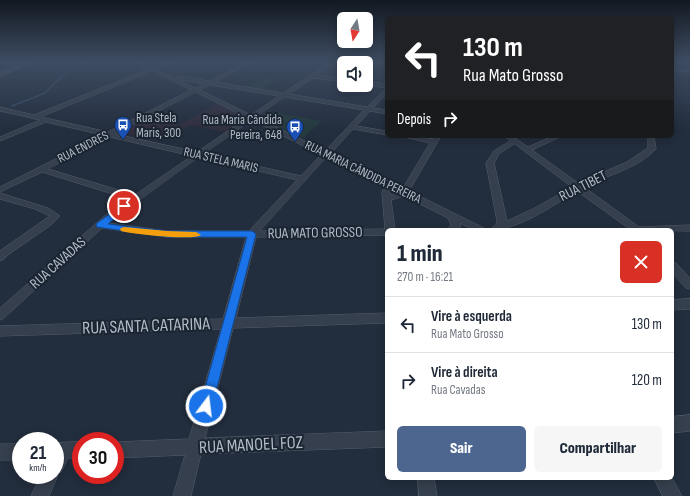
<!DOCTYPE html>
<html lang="pt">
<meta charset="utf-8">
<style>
body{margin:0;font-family:"Sofia Sans Condensed",sans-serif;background:#f6f6f7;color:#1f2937;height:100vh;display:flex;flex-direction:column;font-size:15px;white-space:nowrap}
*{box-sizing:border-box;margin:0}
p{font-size:13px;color:#747a83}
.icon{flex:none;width:22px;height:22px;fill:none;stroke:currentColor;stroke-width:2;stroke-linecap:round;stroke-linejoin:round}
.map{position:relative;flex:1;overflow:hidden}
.sheet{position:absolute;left:385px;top:228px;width:289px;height:252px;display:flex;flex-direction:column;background:#fff;border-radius:6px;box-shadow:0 2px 10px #0003}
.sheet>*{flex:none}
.top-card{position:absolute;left:385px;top:16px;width:289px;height:122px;border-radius:6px;box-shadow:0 2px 10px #0003;background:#202124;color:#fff;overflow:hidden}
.needle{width:26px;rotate:191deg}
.tools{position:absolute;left:337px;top:12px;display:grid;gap:8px}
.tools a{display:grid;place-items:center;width:36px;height:36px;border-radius:6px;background:#fff;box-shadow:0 2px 10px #0003;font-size:20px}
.speed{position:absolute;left:12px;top:432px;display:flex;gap:8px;font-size:20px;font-weight:700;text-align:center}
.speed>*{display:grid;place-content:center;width:52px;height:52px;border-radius:50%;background:#fff;box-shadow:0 2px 10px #0003;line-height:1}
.speed small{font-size:10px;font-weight:400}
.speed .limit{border:6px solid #d22;background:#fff;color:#111}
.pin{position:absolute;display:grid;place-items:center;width:34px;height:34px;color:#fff;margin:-17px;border:2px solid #fff;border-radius:50%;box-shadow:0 1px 4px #0007}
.me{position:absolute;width:44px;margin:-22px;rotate:15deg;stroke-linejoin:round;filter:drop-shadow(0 0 3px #0008)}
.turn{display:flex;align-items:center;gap:14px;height:84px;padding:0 12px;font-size:18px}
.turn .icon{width:52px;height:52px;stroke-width:2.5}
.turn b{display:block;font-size:28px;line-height:34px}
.then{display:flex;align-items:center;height:38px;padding:0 12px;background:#0003;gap:8px;font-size:15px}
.round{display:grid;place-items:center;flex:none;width:42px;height:42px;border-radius:6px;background:#f6f6f7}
.overview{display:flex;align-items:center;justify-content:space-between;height:68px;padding:0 12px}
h1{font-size:24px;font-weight:800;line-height:30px}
.button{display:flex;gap:8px;margin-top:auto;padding:8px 12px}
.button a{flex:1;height:46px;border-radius:6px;background:#4c668f;color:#fff;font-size:16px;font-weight:800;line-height:46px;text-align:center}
.button a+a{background:#f6f6f7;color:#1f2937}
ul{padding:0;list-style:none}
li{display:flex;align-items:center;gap:12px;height:56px;padding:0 12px;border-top:1px solid #e0e1e3}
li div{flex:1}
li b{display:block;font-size:15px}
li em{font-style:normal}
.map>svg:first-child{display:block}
.medical{fill:#302e3e}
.green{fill:#243a3e}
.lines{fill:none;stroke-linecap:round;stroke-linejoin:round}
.stream{stroke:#374a67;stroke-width:1.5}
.minor-casing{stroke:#545d6b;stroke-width:1}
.secondary-casing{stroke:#545d6b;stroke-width:1}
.minor{fill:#363f4d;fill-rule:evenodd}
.secondary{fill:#444e60;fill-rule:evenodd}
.route{fill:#1a73e8;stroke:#114b97}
.slow{fill:#f59e0b}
.labels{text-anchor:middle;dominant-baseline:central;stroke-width:4;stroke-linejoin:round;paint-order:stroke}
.far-poi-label{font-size:13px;fill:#b2bac8;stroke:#1b2431;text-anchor:start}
.far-street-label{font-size:13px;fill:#b2bac8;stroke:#1b2431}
.street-label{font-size:15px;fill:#b2bac8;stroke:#1b2431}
.near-street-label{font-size:18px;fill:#b2bac8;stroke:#1b2431}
</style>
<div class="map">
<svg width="690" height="496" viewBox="0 0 690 496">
<rect width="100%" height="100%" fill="#222d3d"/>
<path class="medical" d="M 217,104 L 251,118 L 226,133 L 191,125 L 174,135 L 167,134 L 155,140 L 119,133 L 146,118 L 178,125 Z"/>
<g class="green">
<path d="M 266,77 L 279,78 L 259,91 L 245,89 Z"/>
<path d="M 268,111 L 322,121 L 303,138 L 258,118 Z"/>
</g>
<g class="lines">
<path class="stream" d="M 12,106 L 45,93 L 61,77 L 86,62"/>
<defs>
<g id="minor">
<path d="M 0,62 L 18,64 L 16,65 L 0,64 Z"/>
<path d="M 136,62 L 141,62 L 153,68 L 169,62 L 174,62 L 157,70 L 176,79 L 178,76 L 209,81 L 248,62 L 253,62 L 215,82 L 283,93 L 330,62 L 334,62 L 316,75 L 344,78 L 344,82 L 313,78 L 289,94 L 367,107 L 387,88 L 387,93 L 373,108 L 387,110 L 387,114 L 370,111 L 356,126 L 387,131 L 387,135 L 353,129 L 331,153 L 403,188 L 430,143 L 400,136 L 414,136 L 433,139 L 435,136 L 441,136 L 409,191 L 484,228 L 486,230 L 473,230 L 460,223 L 461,226 L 457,230 L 447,230 L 451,225 L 448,218 L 404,196 L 391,200 L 395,230 L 387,230 L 387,235 L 256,237 L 236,318 L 387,313 L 387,323 L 233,328 L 205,438 L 387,431 L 387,447 L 201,454 L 191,496 L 173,496 L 185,455 L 115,458 L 115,442 L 189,439 L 221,329 L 0,336 L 0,326 L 223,319 L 246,237 L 167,237 L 102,228 L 4,318 L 0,320 L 0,308 L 108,213 L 129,199 L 42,172 L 0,192 L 0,187 L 103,135 L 46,122 L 0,141 L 0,137 L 40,120 L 0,111 L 0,107 L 34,115 L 149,69 ZM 153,71 L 191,90 L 108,132 L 41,117 ZM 178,80 L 204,84 L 196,88 ZM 210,85 L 279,96 L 251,115 L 200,90 ZM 196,92 L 247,118 L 197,152 L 115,134 ZM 285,97 L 364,110 L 325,151 L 256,117 ZM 252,120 L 321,155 L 301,176 L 204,154 ZM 110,137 L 192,156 L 135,195 L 48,169 ZM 199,157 L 297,180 L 249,231 L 167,231 L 108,223 ZM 327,157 L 398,192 L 391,195 L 389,190 L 383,190 L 382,192 L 385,229 L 260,231 Z"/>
<path d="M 353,62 L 387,64 L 387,66 L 366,64 L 366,63 L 354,63 Z"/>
<path d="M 672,69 L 690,70 L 690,72 L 672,71 Z"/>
<path d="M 366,81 L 387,84 L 387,88 L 366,85 Z"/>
<path d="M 505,136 L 512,136 L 528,147 L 553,136 L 562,136 L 532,150 L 578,183 L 627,162 L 648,148 L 648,136 L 654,136 L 656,149 C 638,169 606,175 584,187 L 639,227 L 690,225 L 690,231 L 631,230 L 577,191 C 552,206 519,230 489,230 L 496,225 L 497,221 L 486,163 L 494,151 L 510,141 ZM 515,144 L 572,187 L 535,208 L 507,221 L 494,163 L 499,154 Z"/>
<path d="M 0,193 L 48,208 L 60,216 L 51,225 L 9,254 L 4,259 L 0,261 L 0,251 L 1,250 L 50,216 L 35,209 L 0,199 Z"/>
<path d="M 672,262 L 676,263 L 690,278 L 690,289 L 686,288 L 672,273 Z"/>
<path d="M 690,299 L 690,309 L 672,310 L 672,300 Z"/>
<path d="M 690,415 L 690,431 L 672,433 L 672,417 Z"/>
<path d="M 81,442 L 81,458 L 68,458 L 61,472 L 58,473 L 58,475 L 49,496 L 31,496 L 41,475 L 55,475 L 55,443 Z"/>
<rect x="0" y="444" width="21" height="16"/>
<path d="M 418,478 L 434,478 L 437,496 L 419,496 Z"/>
<path d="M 654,478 L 672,478 L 682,496 L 663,496 Z"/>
</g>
<path id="secondary" d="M 26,62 L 33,62 L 0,77 L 0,72 Z"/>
</defs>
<use href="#minor" class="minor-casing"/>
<use href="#secondary" class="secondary-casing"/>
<use href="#minor" class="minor"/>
<use href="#secondary" class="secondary"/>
</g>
<linearGradient id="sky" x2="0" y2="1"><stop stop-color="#131922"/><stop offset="0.47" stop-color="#3e4c62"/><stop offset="1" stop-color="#3e4c62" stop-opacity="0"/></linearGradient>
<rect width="690" height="131" fill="url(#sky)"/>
<path class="route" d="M 124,204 L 128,206 L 127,208 L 108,224 L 167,231 L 252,231 L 256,234 L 211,411 L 206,413 L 202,411 L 200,406 L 247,237 L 167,237 L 97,227 L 96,225 L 97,223 Z"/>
<path class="slow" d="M 124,227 L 167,231 L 196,232 L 201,235 C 194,241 133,234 121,231 L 120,229 L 121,228 Z"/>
<defs>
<symbol id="bus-pin" viewBox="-11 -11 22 30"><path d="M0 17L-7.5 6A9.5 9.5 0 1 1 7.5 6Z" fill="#1a4fb4" stroke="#1b2431"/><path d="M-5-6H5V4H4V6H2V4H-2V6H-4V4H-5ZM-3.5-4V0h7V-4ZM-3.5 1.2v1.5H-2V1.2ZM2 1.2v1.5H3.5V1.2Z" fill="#fff"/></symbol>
</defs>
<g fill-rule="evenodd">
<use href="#bus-pin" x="113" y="115" width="20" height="27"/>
<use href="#bus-pin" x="285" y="117" width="20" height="27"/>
</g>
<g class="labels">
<g class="far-poi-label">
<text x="136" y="118">Rua Stela<tspan x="136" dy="15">Maris, 300</tspan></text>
<text x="282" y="120" text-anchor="end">Rua Maria Cândida<tspan x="282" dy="15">Pereira, 648</tspan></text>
</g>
<g class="far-street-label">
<text transform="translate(83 147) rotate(-27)">RUA ENDRES</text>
<text transform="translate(221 160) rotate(13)">RUA STELA MARIS</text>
<text transform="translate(363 172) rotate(26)">RUA MARIA CÂNDIDA PEREIRA</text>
</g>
<g class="street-label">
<text transform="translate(583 186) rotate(-27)">RUA TIBET</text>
<text transform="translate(315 233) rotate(-1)">RUA MATO GROSSO</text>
<text transform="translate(58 263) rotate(-42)">RUA CAVADAS</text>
</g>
<g class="near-street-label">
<text transform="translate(146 326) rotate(-2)">RUA SANTA CATARINA</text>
<text transform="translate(251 445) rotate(-3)">RUA MANOEL FOZ</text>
</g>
</g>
</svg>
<div class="tools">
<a><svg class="needle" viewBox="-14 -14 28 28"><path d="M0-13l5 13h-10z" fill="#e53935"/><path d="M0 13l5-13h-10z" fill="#747a83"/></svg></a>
<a><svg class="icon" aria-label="sound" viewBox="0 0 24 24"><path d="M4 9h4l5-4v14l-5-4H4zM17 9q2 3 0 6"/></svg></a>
</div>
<div class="speed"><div>21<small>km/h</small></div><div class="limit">30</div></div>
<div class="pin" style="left:124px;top:206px;background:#d93025"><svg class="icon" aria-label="arrive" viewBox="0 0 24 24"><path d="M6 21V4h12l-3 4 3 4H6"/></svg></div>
<svg class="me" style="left:206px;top:406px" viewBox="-20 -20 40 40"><circle r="17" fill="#1a73e8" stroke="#fff" stroke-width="3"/><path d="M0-11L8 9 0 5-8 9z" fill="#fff"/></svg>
<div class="top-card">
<div class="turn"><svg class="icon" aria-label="left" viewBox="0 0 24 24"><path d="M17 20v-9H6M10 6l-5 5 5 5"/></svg><div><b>130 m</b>Rua Mato Grosso</div></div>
<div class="then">Depois<svg class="icon" aria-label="right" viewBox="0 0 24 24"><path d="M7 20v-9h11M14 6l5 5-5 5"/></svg></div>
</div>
<section class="sheet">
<div class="overview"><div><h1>1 min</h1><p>270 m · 16:21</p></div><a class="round" style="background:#d93025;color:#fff"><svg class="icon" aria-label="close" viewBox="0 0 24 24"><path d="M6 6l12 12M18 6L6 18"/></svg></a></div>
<ul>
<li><svg class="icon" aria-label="left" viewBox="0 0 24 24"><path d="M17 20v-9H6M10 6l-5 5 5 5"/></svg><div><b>Vire à esquerda</b><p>Rua Mato Grosso</p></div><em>130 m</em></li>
<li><svg class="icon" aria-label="right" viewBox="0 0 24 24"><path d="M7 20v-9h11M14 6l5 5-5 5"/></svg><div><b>Vire à direita</b><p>Rua Cavadas</p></div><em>120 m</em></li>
</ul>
<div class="button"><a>Sair</a><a>Compartilhar</a></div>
</section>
</div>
